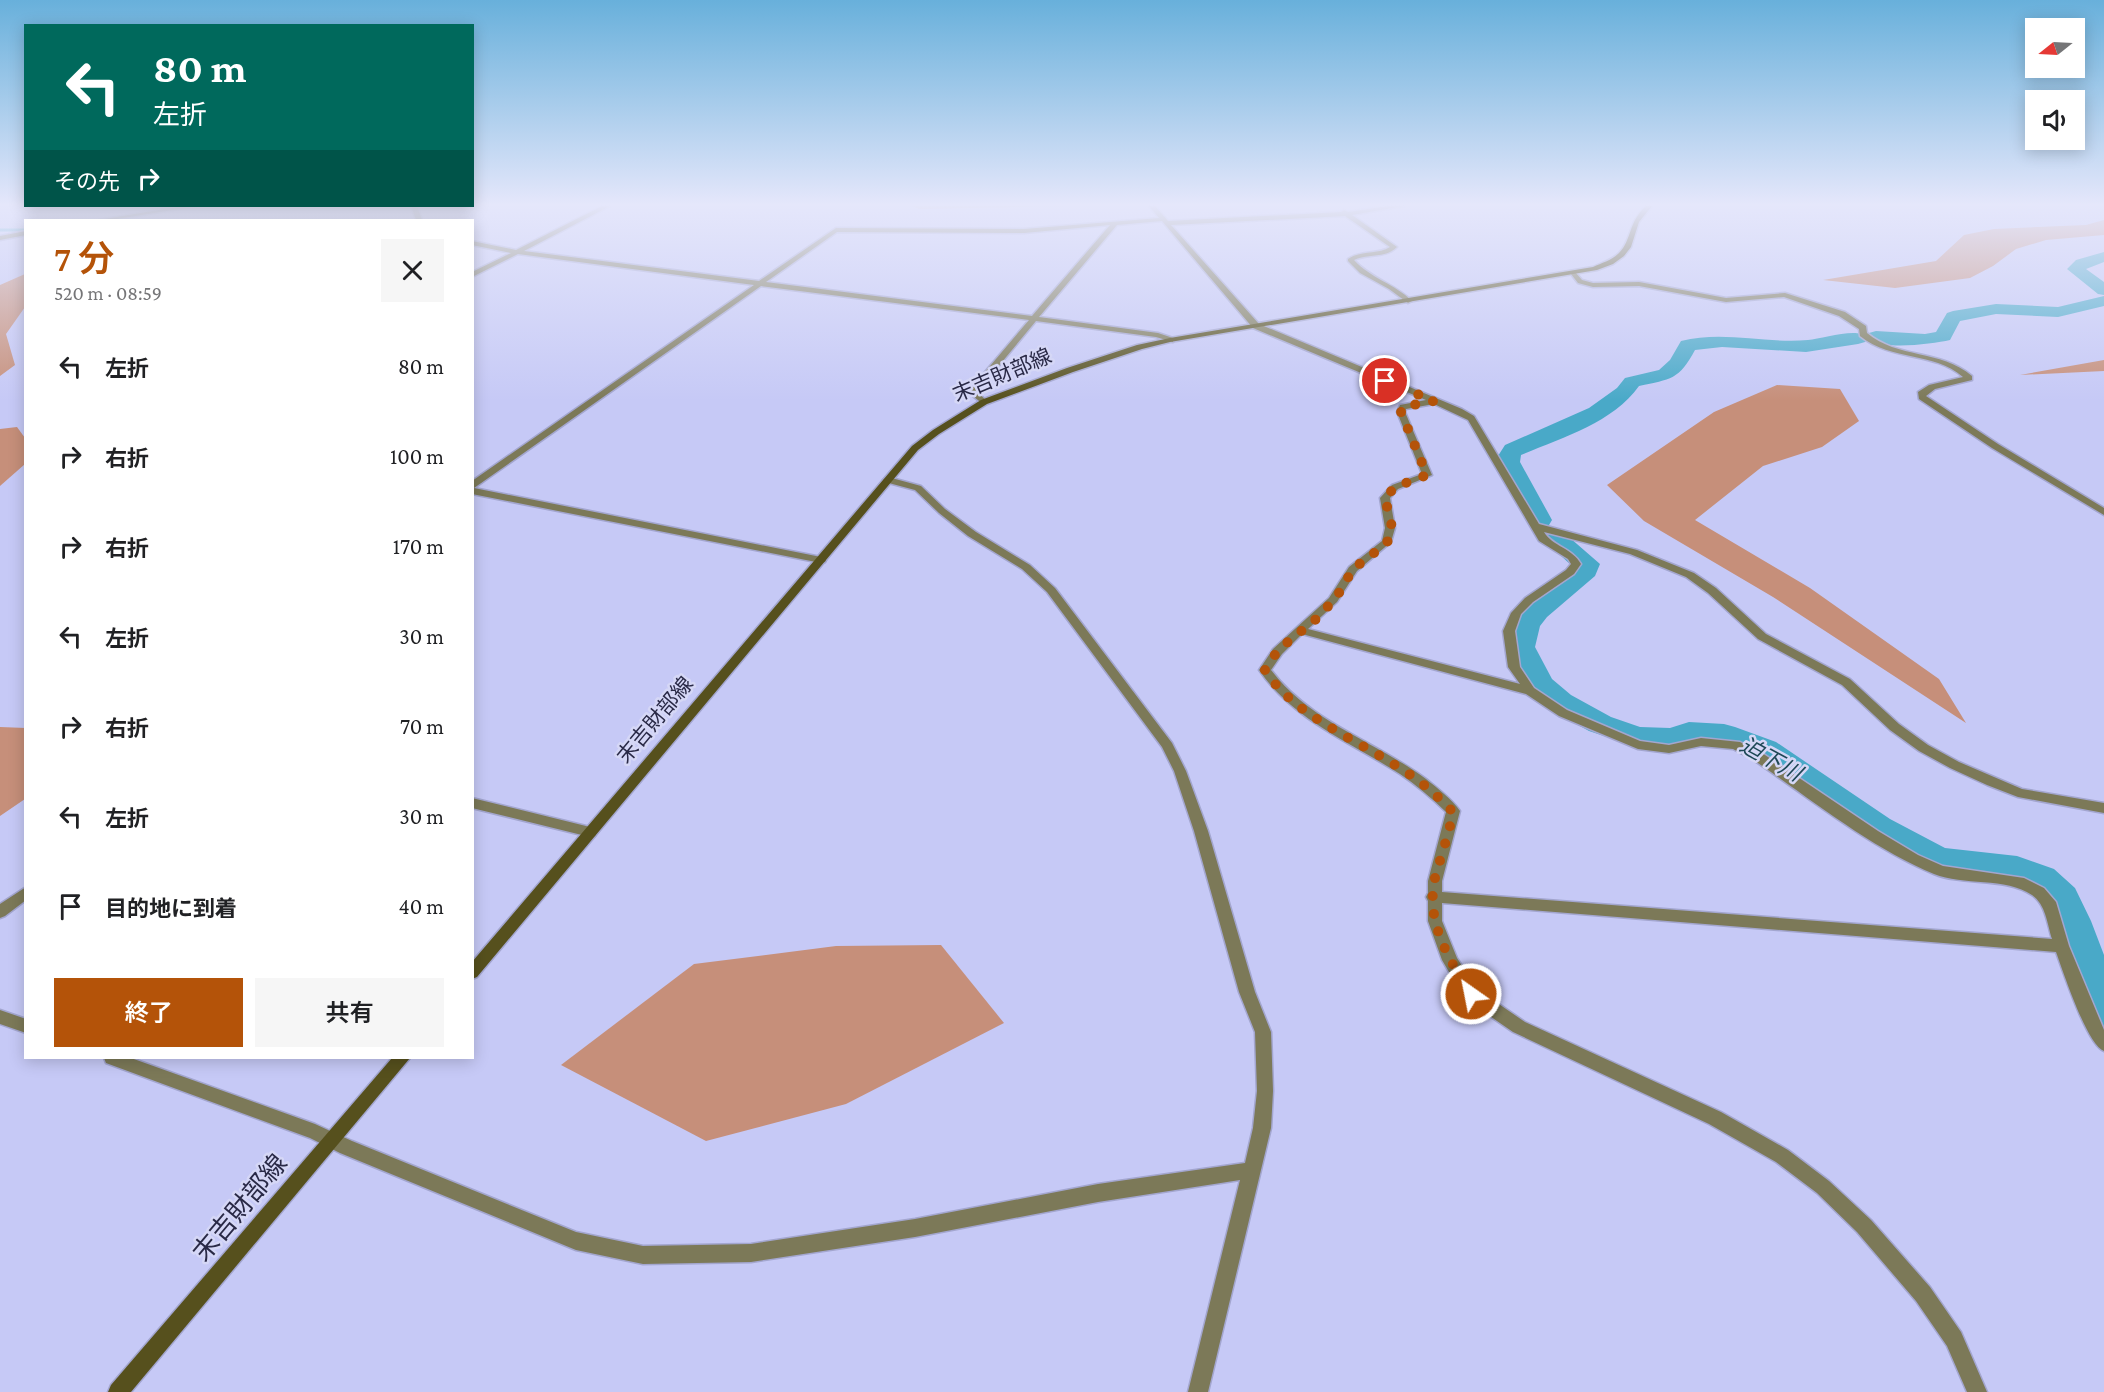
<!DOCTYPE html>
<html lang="ja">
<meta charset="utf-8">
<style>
body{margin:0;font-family:"Crimson Pro","Noto Sans JP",serif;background:#f6f6f6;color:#202124;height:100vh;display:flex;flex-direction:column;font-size:22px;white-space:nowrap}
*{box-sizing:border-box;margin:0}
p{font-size:20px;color:#757577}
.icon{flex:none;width:33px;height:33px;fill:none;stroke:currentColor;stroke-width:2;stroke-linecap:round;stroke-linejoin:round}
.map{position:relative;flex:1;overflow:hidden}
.panel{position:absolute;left:24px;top:219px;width:450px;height:840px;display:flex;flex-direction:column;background:#fff;border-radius:0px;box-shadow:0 3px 15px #0003}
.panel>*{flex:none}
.hud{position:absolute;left:24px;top:24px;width:450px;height:183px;border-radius:0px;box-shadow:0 3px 15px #0003;background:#00695c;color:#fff;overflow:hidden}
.needle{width:39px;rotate:252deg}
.tools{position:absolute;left:2025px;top:18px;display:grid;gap:12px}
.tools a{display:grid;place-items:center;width:60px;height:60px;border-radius:0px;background:#fff;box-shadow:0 3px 15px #0003;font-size:30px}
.pin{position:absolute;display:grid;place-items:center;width:51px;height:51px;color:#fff;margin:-26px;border:3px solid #fff;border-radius:50%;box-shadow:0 2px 6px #0007}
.me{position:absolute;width:66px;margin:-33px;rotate:327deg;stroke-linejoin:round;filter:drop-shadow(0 0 4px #0008)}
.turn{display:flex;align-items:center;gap:21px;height:126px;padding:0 30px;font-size:27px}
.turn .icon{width:78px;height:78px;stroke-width:2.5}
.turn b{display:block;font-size:42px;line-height:51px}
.then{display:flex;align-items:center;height:57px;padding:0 30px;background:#0003;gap:12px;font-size:22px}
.round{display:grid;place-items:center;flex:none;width:63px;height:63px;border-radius:0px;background:#f6f6f6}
.headline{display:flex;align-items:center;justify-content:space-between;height:102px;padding:0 30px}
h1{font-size:36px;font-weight:600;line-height:45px;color:#b45309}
.action{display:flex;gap:12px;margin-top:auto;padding:12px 30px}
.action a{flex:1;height:69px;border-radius:0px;background:#b45309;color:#fff;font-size:24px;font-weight:600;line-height:69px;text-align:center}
.action a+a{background:#f6f6f6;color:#202124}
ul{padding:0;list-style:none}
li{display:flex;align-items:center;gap:18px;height:90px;padding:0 30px}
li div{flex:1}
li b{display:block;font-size:22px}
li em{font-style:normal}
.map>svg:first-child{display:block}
.green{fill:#c68f7a}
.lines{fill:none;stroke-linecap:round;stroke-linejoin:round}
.stream{stroke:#49a9c8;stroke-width:3}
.river{fill:#49a9c8;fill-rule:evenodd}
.minor-casing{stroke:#a3a6cf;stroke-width:3}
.secondary-casing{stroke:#a3a6cf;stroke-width:3}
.minor{fill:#7c7958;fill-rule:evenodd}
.secondary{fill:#56501d;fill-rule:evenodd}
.route{stroke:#b45309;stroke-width:10;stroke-dasharray:0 18}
.labels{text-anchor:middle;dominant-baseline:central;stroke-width:5;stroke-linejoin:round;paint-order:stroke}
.street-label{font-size:21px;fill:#292946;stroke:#d5d7f6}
.water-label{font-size:22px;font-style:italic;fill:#1e4856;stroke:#d5d7f6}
.near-street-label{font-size:26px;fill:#292946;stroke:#d5d7f6}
</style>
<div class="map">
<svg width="2104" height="1392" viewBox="0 0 2104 1392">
<rect width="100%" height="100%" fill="#c6c9f6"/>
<g class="green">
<path d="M 911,206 L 1067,206 L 920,209 Z"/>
<path d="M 2104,220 L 2104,235 L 2046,240 L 2016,249 L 1993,266 L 1970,278 L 1895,288 L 1823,280 L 1936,261 L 1964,235 L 1994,229 L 2086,225 Z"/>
<path d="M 25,274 L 25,307 L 6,334 L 15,365 L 0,376 L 0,285 Z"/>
<path d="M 2104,360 L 2104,371 L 2020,375 Z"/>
<path d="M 1777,385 L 1840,389 L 1859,421 L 1822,447 L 1763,466 L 1695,520 L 1810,588 L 1939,679 L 1966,723 L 1773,597 L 1644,521 L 1607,485 L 1714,412 Z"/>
<path d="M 17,427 L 25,438 L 25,464 L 0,486 L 0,429 Z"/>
<path d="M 0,727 L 26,728 L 25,799 L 0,816 Z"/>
<path d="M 941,945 L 1004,1023 L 846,1104 L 706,1141 L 561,1065 L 694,964 L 836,946 Z"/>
</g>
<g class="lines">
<path class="stream" d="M 0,230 L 26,230"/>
<g class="river">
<path d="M 2104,252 L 2104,262 L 2086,269 L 2104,282 L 2104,295 L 2098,294 L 2067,269 L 2076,260 Z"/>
<path d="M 2104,296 L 2104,306 L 2058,317 L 1996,314 L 1960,321 L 1950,340 C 1932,344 1881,351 1867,338 L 1865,342 L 1858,344 L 1806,352 L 1722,347 L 1695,350 C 1679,380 1671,379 1639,386 C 1613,423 1561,438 1521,455 L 1520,462 L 1552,520 L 1549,525 L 1540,527 L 1531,525 L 1498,462 L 1498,456 L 1505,445 L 1589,408 L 1617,388 L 1625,378 L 1659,370 L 1670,360 L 1681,341 C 1724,330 1765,344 1808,340 C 1822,339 1857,327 1867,337 L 1869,333 L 1876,331 L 1925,334 L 1936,332 L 1947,313 L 1953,311 L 1996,304 L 2058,307 Z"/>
<path d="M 1553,528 L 1562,531 L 1600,564 L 1595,576 L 1547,617 L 1540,626 L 1535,647 L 1552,679 L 1571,695 L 1611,717 L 1640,727 L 1670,728 L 1689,722 L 1724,724 L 1735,727 L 1776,742 L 1890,819 L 1945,848 L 2017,856 L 2054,869 L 2075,888 L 2091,921 L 2104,955 L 2104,1026 L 2090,1021 L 2048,907 L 2028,889 L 2013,882 L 1939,874 L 1927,870 L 1866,837 L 1754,758 L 1720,744 L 1693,743 L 1673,750 L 1637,747 L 1589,731 L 1549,709 L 1530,691 L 1507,647 L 1512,625 L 1527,605 L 1573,567 L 1540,536 L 1544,531 Z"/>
</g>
<defs>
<g id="minor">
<path d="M 182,206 L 197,206 L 111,220 L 99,220 Z"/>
<path d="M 411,206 L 417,206 L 422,220 L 416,220 Z"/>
<path d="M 602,206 L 610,206 L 524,251 L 759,281 L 836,228 L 1024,229 L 1159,218 L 1149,206 L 1155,206 L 1168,221 L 1341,212 L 1344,210 L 1348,212 L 1388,206 L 1404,206 L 1352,215 L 1397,247 C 1385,259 1368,253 1354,260 C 1370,278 1395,284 1412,301 L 1408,303 L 1389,289 L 1360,273 L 1348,261 L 1348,259 C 1361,250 1377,255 1390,247 L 1345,216 L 1171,225 L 1259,324 L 1462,409 L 1474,416 L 1539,524 L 1637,550 L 1694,573 L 1716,588 L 1766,634 L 1850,679 L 1899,724 L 1928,745 L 1959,762 L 2022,789 L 2104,803 L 2104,813 L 2018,797 L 1987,785 L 1950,768 L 1919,751 L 1890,730 L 1842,685 L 1758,639 L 1708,593 L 1686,577 L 1630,554 L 1544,532 C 1552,546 1572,548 1581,564 L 1574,574 L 1533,602 L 1521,614 L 1515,631 L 1520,667 L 1534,688 L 1567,710 L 1640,741 L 1669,745 L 1701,738 L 1740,742 L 1762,753 L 1878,831 L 1918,855 L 1943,866 L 2024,878 L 2044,888 L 2056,902 L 2069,946 L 2104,1030 L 2104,1051 C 2087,1045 2063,971 2056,952 L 1442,903 L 1442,921 L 1457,958 L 1477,989 L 1525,1022 L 1721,1112 L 1788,1150 L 1829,1181 L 1871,1220 L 1930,1287 L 1961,1332 L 1987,1392 L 1967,1392 L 1947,1346 L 1916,1301 L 1857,1232 L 1817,1193 L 1776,1162 L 1709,1124 L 1513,1032 L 1465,999 L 1442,960 L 1428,921 L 1428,901 L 1426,897 L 1428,893 L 1428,881 L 1446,812 C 1432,798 1416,785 1400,774 C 1350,742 1293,720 1259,670 L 1273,649 L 1329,598 L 1349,567 L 1382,541 L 1385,528 L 1380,498 L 1392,485 L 1422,474 L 1397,412 L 1400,405 L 1426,400 L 1253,328 L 1162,221 L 1117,225 L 1039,317 L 1158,333 L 1173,338 L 1173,342 L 1156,337 L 1036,321 L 977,392 L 988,402 L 984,405 L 968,392 L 1029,320 L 761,286 L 474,488 L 821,557 L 825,558 L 826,560 L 825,562 L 821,563 L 472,494 L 472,481 L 754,285 L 518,254 L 472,277 L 472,272 L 511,253 L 472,245 L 472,241 L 516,250 ZM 1110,225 L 1032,316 L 766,282 L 837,232 L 1024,233 ZM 1434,404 L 1468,420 L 1539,541 L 1568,559 L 1571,564 L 1566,570 L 1525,598 L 1511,613 L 1503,631 L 1508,667 L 1520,684 L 1308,629 L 1337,602 L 1357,571 L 1391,542 L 1395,528 L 1390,498 L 1398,489 L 1432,475 L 1405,412 L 1406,409 ZM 1302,634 L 1526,694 L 1559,716 L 1638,749 L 1669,753 L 1701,746 L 1733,749 L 1752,759 C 1808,797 1872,849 1934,874 C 1963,886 2006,877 2032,895 C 2046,905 2047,923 2052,939 L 1442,892 L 1442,881 L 1460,811 C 1452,799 1437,788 1426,779 C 1375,741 1310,722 1271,670 L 1282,654 Z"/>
<path d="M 26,231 L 26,235 L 0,240 L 0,236 Z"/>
<path d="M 1572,273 L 1576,273 L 1582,280 L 1593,283 L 1639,282 L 1726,298 L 1785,293 L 1845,312 L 1866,326 L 1867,333 C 1898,359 1940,349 1972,376 L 1972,380 L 1935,389 L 1926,396 L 1998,444 L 2104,508 L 2104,515 L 1992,448 L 1919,399 L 1918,392 L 1929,385 L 1963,377 C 1933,351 1893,362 1860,336 L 1859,329 L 1839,316 L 1784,297 L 1726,302 L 1639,286 L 1593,287 L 1578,283 L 1571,274 Z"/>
<path d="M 888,477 L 921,486 L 945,509 L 976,532 L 1030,565 L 1055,588 L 1172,743 L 1186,771 L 1208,831 L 1255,992 L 1271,1032 L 1273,1091 L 1271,1128 L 1208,1392 L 1188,1392 L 1240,1180 L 1098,1202 L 915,1237 L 751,1262 L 643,1264 L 576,1250 L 340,1153 L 310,1138 L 106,1063 L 104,1058 L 131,1058 L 315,1124 L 352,1141 L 576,1232 L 643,1246 L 751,1244 L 915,1219 L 1098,1184 L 1245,1163 L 1253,1128 L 1257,1091 L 1255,1032 L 1239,992 L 1194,831 L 1174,771 L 1162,747 L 1047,592 L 1022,569 L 968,536 L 939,513 L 915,490 L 885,482 L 883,480 Z"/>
<path d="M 472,798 L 590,827 L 595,828 L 597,832 L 595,836 L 590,837 L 472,808 Z"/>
<path d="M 26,887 L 26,900 L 5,916 L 0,918 L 0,904 Z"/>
<path d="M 0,1010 L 26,1019 L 26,1033 L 0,1024 Z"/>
</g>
<g id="secondary">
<path d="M 1646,206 L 1652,206 L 1639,222 L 1631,247 L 1624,256 L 1613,264 L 1597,270 L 1170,342 L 1142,349 L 1073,372 L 987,404 L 939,434 L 918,450 L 477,977 L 472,979 L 472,962 L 912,446 L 933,430 L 981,400 L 1067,368 L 1137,345 L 1170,338 L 1593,267 C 1602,263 1612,260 1619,253 C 1632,240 1628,222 1646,206 Z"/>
<path d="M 392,1058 L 410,1058 L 131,1392 L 108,1392 L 111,1385 Z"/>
</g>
</defs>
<use href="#minor" class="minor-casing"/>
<use href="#secondary" class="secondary-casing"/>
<use href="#minor" class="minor"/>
<use href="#secondary" class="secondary"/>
</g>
<linearGradient id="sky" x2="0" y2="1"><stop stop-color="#68b0db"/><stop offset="0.51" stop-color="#e5e7fb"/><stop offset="1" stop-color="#e5e7fb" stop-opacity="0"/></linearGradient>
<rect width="2104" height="401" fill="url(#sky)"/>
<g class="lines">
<path class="route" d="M 1385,381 L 1434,401 L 1403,407 L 1401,412 L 1427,475 L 1395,487 L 1385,498 L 1392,527 L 1387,543 L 1353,569 L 1336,598 L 1315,620 L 1278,650 L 1265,670 C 1291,713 1353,738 1395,765 C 1417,778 1435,793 1453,812 C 1449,834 1441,856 1435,878 C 1425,921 1449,960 1471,994"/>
</g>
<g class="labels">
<g class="street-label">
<text transform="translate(1002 375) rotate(-23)">末吉財部線</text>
<text transform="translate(655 720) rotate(-50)">末吉財部線</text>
</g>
<g class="water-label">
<text transform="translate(1771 759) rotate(29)">迫下川</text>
</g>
<g class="near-street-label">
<text transform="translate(240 1208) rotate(-50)">末吉財部線</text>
</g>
</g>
</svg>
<div class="tools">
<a><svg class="needle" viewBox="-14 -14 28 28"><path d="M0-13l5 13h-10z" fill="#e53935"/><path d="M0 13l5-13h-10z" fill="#757577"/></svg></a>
<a><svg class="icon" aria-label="sound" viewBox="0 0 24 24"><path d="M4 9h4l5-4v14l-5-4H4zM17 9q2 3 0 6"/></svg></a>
</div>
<div class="pin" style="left:1385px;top:381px;background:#d93025"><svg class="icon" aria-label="arrive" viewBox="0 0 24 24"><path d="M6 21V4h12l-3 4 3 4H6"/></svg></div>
<svg class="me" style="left:1471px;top:994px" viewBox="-20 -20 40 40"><circle r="17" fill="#b45309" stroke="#fff" stroke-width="3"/><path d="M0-11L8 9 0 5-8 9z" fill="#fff"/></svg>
<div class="hud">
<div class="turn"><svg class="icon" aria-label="left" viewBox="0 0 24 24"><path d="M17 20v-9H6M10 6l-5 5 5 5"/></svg><div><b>80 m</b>左折</div></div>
<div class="then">その先<svg class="icon" aria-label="right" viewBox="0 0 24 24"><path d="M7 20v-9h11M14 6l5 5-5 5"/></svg></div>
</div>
<section class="panel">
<div class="headline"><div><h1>7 分</h1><p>520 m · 08:59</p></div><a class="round"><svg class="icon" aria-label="close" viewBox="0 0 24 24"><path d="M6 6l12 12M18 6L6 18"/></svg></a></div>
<ul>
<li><svg class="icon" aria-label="left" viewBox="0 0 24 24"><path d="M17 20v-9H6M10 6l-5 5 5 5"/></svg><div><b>左折</b></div><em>80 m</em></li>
<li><svg class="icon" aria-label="right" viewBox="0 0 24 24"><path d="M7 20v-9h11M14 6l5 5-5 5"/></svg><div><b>右折</b></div><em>100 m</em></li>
<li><svg class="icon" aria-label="right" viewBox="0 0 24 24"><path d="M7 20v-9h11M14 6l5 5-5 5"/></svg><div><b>右折</b></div><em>170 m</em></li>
<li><svg class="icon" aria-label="left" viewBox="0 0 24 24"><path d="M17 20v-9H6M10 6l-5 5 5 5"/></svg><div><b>左折</b></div><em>30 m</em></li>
<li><svg class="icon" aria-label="right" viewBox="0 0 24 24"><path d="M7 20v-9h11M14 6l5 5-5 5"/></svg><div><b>右折</b></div><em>70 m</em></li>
<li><svg class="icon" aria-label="left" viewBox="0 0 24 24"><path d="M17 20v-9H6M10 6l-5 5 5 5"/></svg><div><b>左折</b></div><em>30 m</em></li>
<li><svg class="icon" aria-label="arrive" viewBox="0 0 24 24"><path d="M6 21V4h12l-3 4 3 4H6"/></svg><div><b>目的地に到着</b></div><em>40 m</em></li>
</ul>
<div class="action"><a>終了</a><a>共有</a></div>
</section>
</div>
